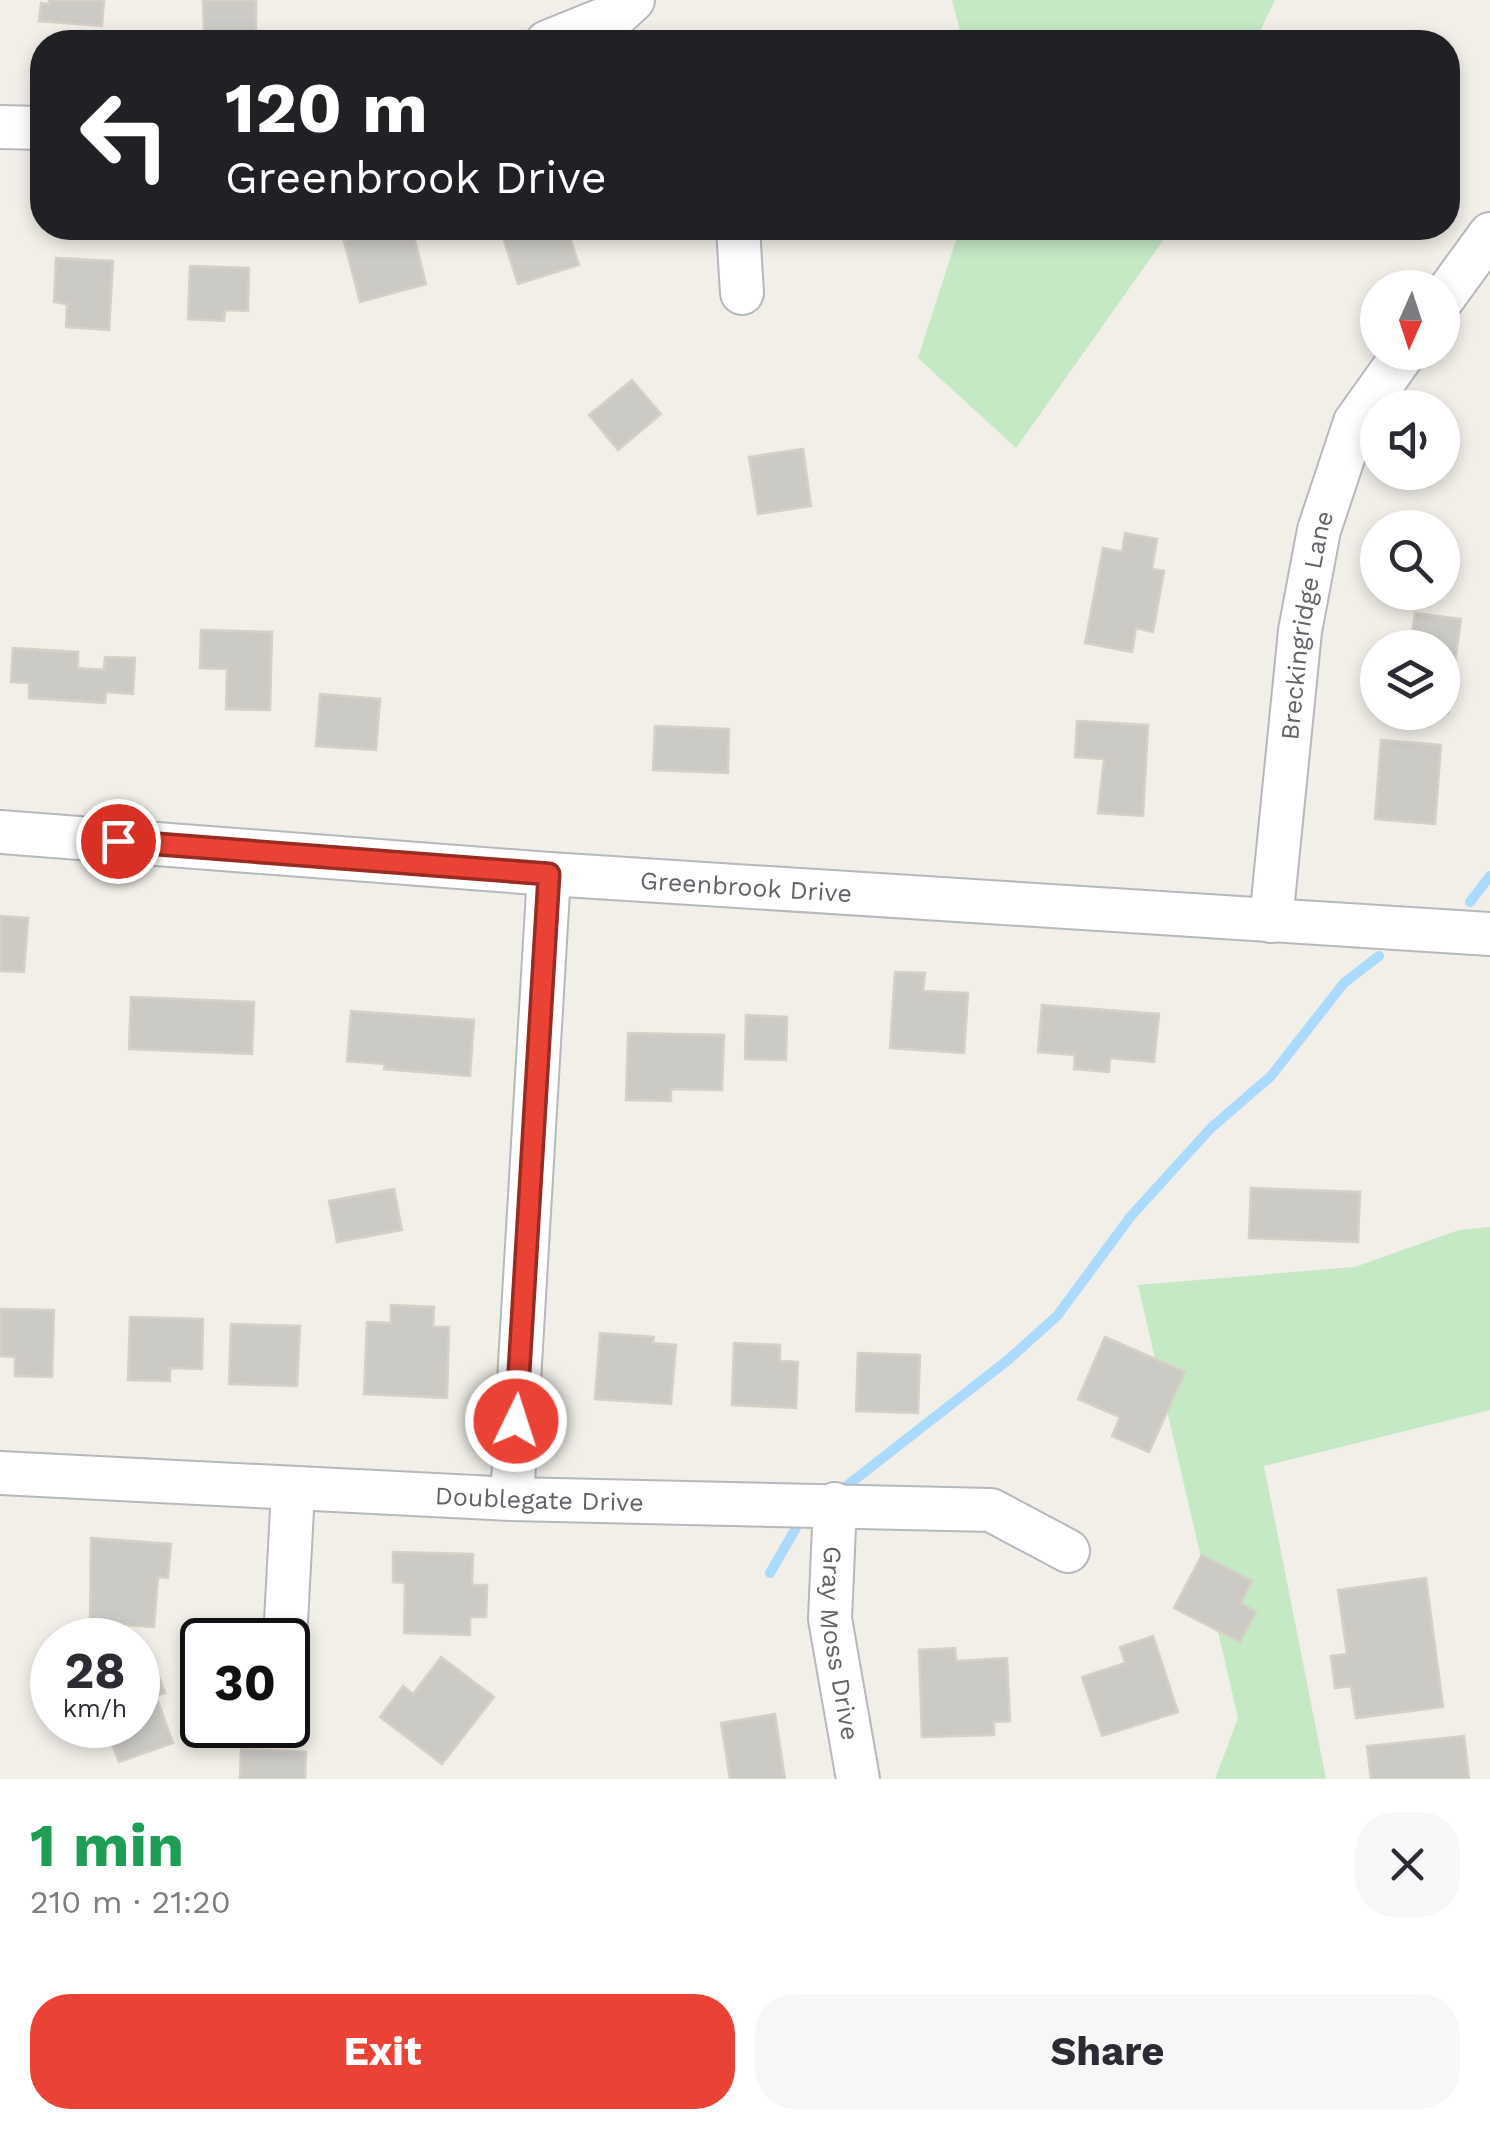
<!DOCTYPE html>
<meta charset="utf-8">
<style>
body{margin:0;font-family:"Work Sans",sans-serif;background:#f7f7f7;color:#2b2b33;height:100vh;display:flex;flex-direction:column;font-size:38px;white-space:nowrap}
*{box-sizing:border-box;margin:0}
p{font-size:32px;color:#7c7c81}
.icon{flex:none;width:55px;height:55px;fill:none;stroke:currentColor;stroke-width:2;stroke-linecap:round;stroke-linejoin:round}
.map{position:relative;height:1779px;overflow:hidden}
.drawer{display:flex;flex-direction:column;background:#fff;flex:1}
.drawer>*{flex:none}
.hud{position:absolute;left:30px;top:30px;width:1430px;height:210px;border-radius:40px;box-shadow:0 5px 15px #0003;background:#202124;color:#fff;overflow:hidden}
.needle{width:65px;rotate:183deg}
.controls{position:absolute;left:1360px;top:270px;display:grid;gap:20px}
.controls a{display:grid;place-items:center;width:100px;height:100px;border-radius:50%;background:#fff;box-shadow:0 5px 15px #0003;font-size:50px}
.speed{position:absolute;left:30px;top:1618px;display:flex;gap:20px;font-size:50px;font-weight:700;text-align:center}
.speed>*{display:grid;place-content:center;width:130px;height:130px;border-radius:50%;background:#fff;box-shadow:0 5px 15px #0003;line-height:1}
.speed small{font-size:25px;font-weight:400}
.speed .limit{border:5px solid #111;border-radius:15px;background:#fff;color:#111}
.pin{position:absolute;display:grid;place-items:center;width:85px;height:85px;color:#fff;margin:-42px;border:5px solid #fff;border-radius:50%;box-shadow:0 2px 10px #0007}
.me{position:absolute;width:110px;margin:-55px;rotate:4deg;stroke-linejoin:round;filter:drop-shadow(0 0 8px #0008)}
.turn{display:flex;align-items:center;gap:35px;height:210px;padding:0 30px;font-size:45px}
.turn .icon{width:130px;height:130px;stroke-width:2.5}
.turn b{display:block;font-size:70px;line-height:85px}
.round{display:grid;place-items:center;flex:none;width:105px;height:105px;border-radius:40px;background:#f7f7f7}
.head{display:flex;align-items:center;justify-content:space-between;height:170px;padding:0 30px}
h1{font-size:60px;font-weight:700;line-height:75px;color:#1e9e55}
.action{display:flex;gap:20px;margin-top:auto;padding:20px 30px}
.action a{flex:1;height:115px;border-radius:40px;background:#ea4335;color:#fff;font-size:40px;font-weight:700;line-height:115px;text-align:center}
.action a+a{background:#f7f7f7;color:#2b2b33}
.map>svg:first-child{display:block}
.green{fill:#c5e8c5}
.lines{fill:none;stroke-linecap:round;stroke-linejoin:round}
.stream{stroke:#aadaff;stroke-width:10}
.building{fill:#cccac5;stroke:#d6d1c6;stroke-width:2.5}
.minor-casing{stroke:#b5b8bc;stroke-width:46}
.minor{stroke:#fff;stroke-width:42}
.route-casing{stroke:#982c22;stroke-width:25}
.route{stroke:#ea4335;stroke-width:18}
.labels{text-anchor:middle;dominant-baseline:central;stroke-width:9;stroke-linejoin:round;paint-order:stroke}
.street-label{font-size:25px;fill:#5f6368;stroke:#fff}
</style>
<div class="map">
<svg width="1490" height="1779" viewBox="0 0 1490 1779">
<rect width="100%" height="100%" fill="#f1efe8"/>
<g class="green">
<path d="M 952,0 L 1275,0 L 1255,42 L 963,42 Z"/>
<path d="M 960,228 L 1172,228 L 1016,448 L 918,358 Z"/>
<path d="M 1490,1227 L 1490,1410 L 1264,1466 L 1326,1779 L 1215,1779 L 1238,1718 L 1138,1285 L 1355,1267 L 1459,1230 Z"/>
</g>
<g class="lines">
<g class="stream">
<path d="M 1470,902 L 1490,876"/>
<path d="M 844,1488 L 1008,1360 L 1057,1316 L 1131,1216 L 1211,1128 L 1271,1076 L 1344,983 L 1379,956"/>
<path d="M 770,1573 L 796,1528"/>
</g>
</g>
<g class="building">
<path d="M 49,0 L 104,0 L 102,26 L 39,21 L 41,3 L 49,4 Z"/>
<path d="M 203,0 L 256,0 L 256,32 L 204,32 Z"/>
<path d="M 500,228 L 567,228 L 579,265 L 518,284 Z"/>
<path d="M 386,229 L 388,235 L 412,229 L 426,284 L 360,302 L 344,241 Z"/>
<path d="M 56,258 L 113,261 L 109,330 L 66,327 L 67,304 L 54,302 Z"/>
<path d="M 190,266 L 249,268 L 248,311 L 225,310 L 224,321 L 188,319 Z"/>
<path d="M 632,380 L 661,414 L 618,450 L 589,415 Z"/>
<path d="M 803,449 L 811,506 L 758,514 L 749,457 Z"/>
<path d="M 1125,533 L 1157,539 L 1152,569 L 1164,571 L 1153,632 L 1136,628 L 1132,652 L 1085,643 L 1103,548 L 1122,552 Z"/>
<path d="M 1415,613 L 1461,619 L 1448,713 L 1442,712 L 1442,648 L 1404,648 L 1410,647 Z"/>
<path d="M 201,630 L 272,632 L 270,710 L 226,709 L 227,669 L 200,668 Z"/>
<path d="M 13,648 L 78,652 L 78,668 L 104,670 L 105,657 L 135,658 L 133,694 L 106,692 L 105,703 L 29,698 L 29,683 L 11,682 Z"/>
<path d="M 320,694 L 380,699 L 376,750 L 316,746 Z"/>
<path d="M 1077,721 L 1148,725 L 1143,816 L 1098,813 L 1104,759 L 1075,757 Z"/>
<path d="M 655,726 L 729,729 L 728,773 L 653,770 Z"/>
<path d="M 1381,740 L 1441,745 L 1435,824 L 1375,819 Z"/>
<path d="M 0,916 L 28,918 L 24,972 L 0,971 Z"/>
<path d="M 895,972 L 925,973 L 923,991 L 968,993 L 964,1053 L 890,1048 Z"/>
<path d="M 131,997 L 254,1002 L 252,1054 L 129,1049 Z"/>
<path d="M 1042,1005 L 1159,1014 L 1154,1062 L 1110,1058 L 1109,1072 L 1074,1069 L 1075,1055 L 1038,1052 Z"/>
<path d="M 351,1011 L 474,1020 L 470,1076 L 384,1069 L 385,1064 L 347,1061 Z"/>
<path d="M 746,1015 L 787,1017 L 786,1060 L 745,1059 Z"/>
<path d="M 628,1033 L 724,1035 L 722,1090 L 671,1089 L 671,1101 L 626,1100 Z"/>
<path d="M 1251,1188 L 1360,1192 L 1358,1242 L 1249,1238 Z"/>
<path d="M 394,1189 L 402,1230 L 337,1242 L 329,1201 Z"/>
<path d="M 391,1305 L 434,1307 L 433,1327 L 449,1327 L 447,1398 L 364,1394 L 367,1322 L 391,1323 Z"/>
<path d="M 0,1309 L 54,1310 L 52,1377 L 15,1376 L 15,1357 L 0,1356 Z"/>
<path d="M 130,1317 L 203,1319 L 202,1369 L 170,1368 L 170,1381 L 128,1380 Z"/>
<path d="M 231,1324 L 300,1326 L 297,1386 L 229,1384 Z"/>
<path d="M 600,1333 L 654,1337 L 653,1343 L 676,1345 L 671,1404 L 595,1399 Z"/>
<path d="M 1105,1337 L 1185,1372 L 1149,1452 L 1112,1436 L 1120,1417 L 1078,1399 Z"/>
<path d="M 734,1343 L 780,1345 L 780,1361 L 798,1362 L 796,1408 L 732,1405 Z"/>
<path d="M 858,1353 L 920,1355 L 918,1413 L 856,1411 Z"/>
<path d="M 91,1538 L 171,1544 L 168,1578 L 158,1577 L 154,1627 L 90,1623 Z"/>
<path d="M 393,1552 L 473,1554 L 472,1585 L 487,1585 L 486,1617 L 470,1617 L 470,1635 L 404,1633 L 405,1583 L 393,1582 Z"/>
<path d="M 1202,1555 L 1252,1581 L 1241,1603 L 1256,1612 L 1240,1642 L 1174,1608 Z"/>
<path d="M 1426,1578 L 1443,1707 L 1356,1718 L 1351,1686 L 1335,1688 L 1331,1656 L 1347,1654 L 1338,1590 Z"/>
<path d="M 1153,1636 L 1178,1712 L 1102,1736 L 1082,1677 L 1125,1663 L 1120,1647 Z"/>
<path d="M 955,1648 L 956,1661 L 1007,1658 L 1010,1721 L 994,1722 L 994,1735 L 922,1737 L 919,1650 Z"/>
<path d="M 441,1657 L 494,1697 L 442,1764 L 380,1717 L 403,1686 L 413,1694 Z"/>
<path d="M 153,1661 L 165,1693 L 156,1696 L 173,1743 L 119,1762 L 106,1728 L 88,1734 L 85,1725 L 138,1725 L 138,1666 Z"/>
<path d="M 775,1714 L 785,1779 L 730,1779 L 721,1723 Z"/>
<path d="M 1464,1736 L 1469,1779 L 1371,1779 L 1367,1746 Z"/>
<path d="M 241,1749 L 306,1752 L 305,1779 L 240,1779 Z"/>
</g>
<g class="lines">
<defs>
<g id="minor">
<path d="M 547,42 L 619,13 L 633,0"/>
<path d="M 0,127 L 42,128"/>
<path d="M 738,228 L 742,293"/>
<path d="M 1442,300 L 1490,234"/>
<path id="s1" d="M 0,832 L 549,874 L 1490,934"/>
<path id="s2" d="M 1271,921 L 1300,631 L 1319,530 L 1355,422 L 1405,352"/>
<path id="s3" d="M 0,1473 L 512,1499 L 991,1510 L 1068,1551"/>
<path d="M 512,1499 L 549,874"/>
<path id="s4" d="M 835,1504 L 830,1619 L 858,1779"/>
<path d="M 285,1640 L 293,1491"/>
</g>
</defs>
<use href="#minor" class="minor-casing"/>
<use href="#minor" class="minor"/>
</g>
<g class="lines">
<defs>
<path id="route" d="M 118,841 L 549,874 L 516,1421"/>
</defs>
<use href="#route" class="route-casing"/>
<use href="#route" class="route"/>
</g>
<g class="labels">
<g class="street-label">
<text stroke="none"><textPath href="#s2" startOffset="298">Breckingridge Lane</textPath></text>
<text stroke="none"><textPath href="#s1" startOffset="748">Greenbrook Drive</textPath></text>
<text stroke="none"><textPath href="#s3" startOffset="540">Doublegate Drive</textPath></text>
<text stroke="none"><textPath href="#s4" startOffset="140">Gray Moss Drive</textPath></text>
</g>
</g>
</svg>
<div class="controls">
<a><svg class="needle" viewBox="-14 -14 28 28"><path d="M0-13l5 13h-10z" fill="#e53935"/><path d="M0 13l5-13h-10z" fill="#7c7c81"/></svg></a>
<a><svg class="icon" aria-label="sound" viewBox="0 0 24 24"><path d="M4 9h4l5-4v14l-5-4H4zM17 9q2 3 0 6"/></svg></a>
<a><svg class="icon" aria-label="search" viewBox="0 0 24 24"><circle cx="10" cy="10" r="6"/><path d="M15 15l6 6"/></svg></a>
<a><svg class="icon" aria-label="layers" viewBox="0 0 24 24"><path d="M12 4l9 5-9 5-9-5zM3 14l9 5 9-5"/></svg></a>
</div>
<div class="speed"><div>28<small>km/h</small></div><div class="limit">30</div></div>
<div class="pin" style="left:118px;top:841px;background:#d93025"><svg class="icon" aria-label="arrive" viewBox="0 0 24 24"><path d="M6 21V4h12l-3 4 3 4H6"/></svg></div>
<svg class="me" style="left:516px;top:1421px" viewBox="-20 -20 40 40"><circle r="17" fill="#ea4335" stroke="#fff" stroke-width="3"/><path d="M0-11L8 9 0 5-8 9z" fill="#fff"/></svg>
<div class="hud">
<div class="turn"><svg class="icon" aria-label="left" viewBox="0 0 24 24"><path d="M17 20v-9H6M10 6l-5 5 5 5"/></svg><div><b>120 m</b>Greenbrook Drive</div></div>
</div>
</div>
<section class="drawer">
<div class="head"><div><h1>1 min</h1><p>210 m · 21:20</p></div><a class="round"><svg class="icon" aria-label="close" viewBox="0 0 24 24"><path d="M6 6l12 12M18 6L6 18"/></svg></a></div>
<div class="action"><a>Exit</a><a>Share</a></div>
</section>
